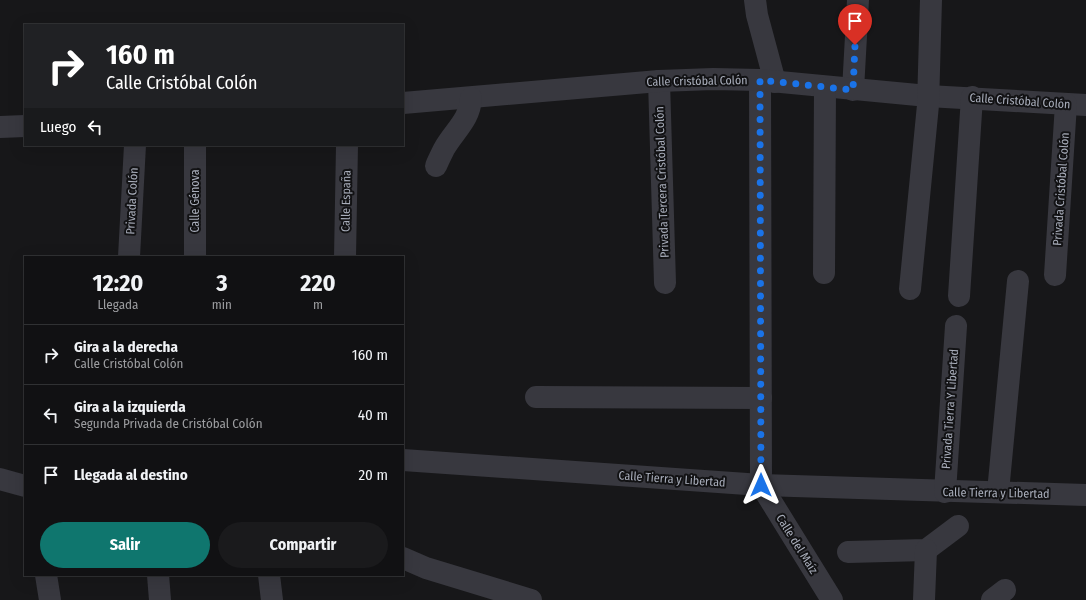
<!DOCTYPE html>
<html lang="es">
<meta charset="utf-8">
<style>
body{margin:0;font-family:"Fira Sans Condensed",sans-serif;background:#1a1a1c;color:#f1f3f6;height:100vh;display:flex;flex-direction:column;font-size:15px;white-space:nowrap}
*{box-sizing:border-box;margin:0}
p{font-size:13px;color:#9c9da0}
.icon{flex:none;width:22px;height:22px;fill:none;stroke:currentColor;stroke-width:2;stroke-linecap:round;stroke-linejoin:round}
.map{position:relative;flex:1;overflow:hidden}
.drawer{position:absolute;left:24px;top:256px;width:380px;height:320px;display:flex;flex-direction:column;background:#111113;border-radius:0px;box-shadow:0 4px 16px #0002,0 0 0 1px #303133}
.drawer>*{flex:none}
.guide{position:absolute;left:24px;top:24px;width:380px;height:122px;border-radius:0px;box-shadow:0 4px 16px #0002,0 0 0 1px #303133;background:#202124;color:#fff;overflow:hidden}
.pin{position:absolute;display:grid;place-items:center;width:34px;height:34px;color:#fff;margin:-41px -17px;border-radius:50% 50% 50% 0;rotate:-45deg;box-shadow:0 0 4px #0007}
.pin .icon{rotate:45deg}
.me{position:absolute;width:44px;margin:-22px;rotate:0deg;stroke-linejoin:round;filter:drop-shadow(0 0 3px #0008)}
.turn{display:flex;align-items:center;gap:14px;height:84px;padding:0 16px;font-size:18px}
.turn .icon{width:52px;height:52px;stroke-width:2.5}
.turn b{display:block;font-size:28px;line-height:34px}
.then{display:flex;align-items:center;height:38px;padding:0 16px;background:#0003;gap:8px;font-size:15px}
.eta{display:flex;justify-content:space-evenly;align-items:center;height:68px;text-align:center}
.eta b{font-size:24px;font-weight:700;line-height:28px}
.action{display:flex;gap:8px;margin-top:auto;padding:8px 16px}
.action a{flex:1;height:46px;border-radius:24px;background:#0f766e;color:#fff;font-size:16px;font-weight:700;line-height:46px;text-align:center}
.action a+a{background:#1a1a1c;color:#f1f3f6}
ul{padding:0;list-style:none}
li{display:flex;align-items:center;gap:12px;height:60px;padding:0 16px;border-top:1px solid #303133}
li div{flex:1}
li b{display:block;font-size:15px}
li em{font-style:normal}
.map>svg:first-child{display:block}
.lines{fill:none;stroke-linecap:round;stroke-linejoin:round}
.minor{stroke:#38383f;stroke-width:22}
.route{stroke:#1a73e8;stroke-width:7;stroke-dasharray:0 12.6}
.labels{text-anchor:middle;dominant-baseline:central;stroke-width:4;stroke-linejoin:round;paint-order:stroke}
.street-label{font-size:12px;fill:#a8adba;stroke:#121214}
</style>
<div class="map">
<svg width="1086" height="600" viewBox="0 0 1086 600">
<rect width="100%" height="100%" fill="#171719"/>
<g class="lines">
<g class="minor">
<path d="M 755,0 L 757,15 L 775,82"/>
<path d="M 760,80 L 761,485 L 832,600"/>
<path d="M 659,81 L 665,283"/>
<path d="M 853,90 L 858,0"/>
<path d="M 403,103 L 659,81 L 713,79 L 760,80 L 928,96 L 1086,105"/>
<path d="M 0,127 L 25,126"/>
<path d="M 436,166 C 438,161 441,155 444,149 C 454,131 470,120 471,98"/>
<path d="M 129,257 L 135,145"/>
<path d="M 195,257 L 195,145"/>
<path d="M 345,257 L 347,145"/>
<path d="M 824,273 L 825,88"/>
<path d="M 1055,275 L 1066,104"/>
<path d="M 910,289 L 928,105 L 931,0"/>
<path d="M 959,296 L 972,97"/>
<path d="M 536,397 L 761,398"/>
<path d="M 403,460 L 761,485 L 1086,495"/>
<path d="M 0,479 L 25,486"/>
<path d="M 945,492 L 956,326"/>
<path d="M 998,492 L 1018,281"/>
<path d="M 848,552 L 926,550 L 958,526"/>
<path d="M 403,558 L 426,568 L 531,600"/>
<path d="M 46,575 L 50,600"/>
<path d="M 158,575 L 160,600"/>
<path d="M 269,575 L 272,600"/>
<path d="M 924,600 L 926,550"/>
<path d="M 992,600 L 1005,590"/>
</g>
</g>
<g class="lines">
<path class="route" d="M 761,485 L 760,80 L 853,90 L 855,45"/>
</g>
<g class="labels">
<g class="street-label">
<text transform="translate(697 81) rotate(-1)">Calle Cristóbal Colón</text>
<text transform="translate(1020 101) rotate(4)">Calle Cristóbal Colón</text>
<text transform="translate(662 182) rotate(-92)">Privada Tercera Cristóbal Colón</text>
<text transform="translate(1061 189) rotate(-86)">Privada Cristóbal Colón</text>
<text transform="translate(132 201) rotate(-87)">Privada Colón</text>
<text transform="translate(195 201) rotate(-90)">Calle Génova</text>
<text transform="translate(346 201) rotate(-89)">Calle España</text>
<text transform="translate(950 409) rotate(-86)">Privada Tierra Y Libertad</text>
<text transform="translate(672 479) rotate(4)">Calle Tierra y Libertad</text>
<text transform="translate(996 493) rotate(1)">Calle Tierra y Libertad</text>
<text transform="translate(797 544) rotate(58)">Calle del Maíz</text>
</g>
</g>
</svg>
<div class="pin" style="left:855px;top:45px;background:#d93025"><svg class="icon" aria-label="arrive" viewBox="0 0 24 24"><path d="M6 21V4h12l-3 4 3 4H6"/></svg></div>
<svg class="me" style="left:761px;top:485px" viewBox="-20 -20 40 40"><path d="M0-17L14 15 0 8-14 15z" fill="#1a73e8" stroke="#fff" stroke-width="4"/></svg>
<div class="guide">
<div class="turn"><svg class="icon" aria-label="right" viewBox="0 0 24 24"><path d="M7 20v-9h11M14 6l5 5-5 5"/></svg><div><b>160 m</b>Calle Cristóbal Colón</div></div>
<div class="then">Luego<svg class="icon" aria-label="left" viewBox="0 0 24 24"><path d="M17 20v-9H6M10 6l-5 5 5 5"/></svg></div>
</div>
<section class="drawer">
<div class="eta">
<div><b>12:20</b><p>Llegada</p></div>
<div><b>3</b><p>min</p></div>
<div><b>220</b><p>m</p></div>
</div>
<ul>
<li><svg class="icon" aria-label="right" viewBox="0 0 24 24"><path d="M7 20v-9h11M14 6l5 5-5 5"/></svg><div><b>Gira a la derecha</b><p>Calle Cristóbal Colón</p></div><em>160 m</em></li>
<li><svg class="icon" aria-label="left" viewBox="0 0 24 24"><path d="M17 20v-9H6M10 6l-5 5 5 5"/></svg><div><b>Gira a la izquierda</b><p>Segunda Privada de Cristóbal Colón</p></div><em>40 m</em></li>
<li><svg class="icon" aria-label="arrive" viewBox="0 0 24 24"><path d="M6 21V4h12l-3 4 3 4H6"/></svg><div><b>Llegada al destino</b></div><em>20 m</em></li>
</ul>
<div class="action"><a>Salir</a><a>Compartir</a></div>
</section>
</div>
